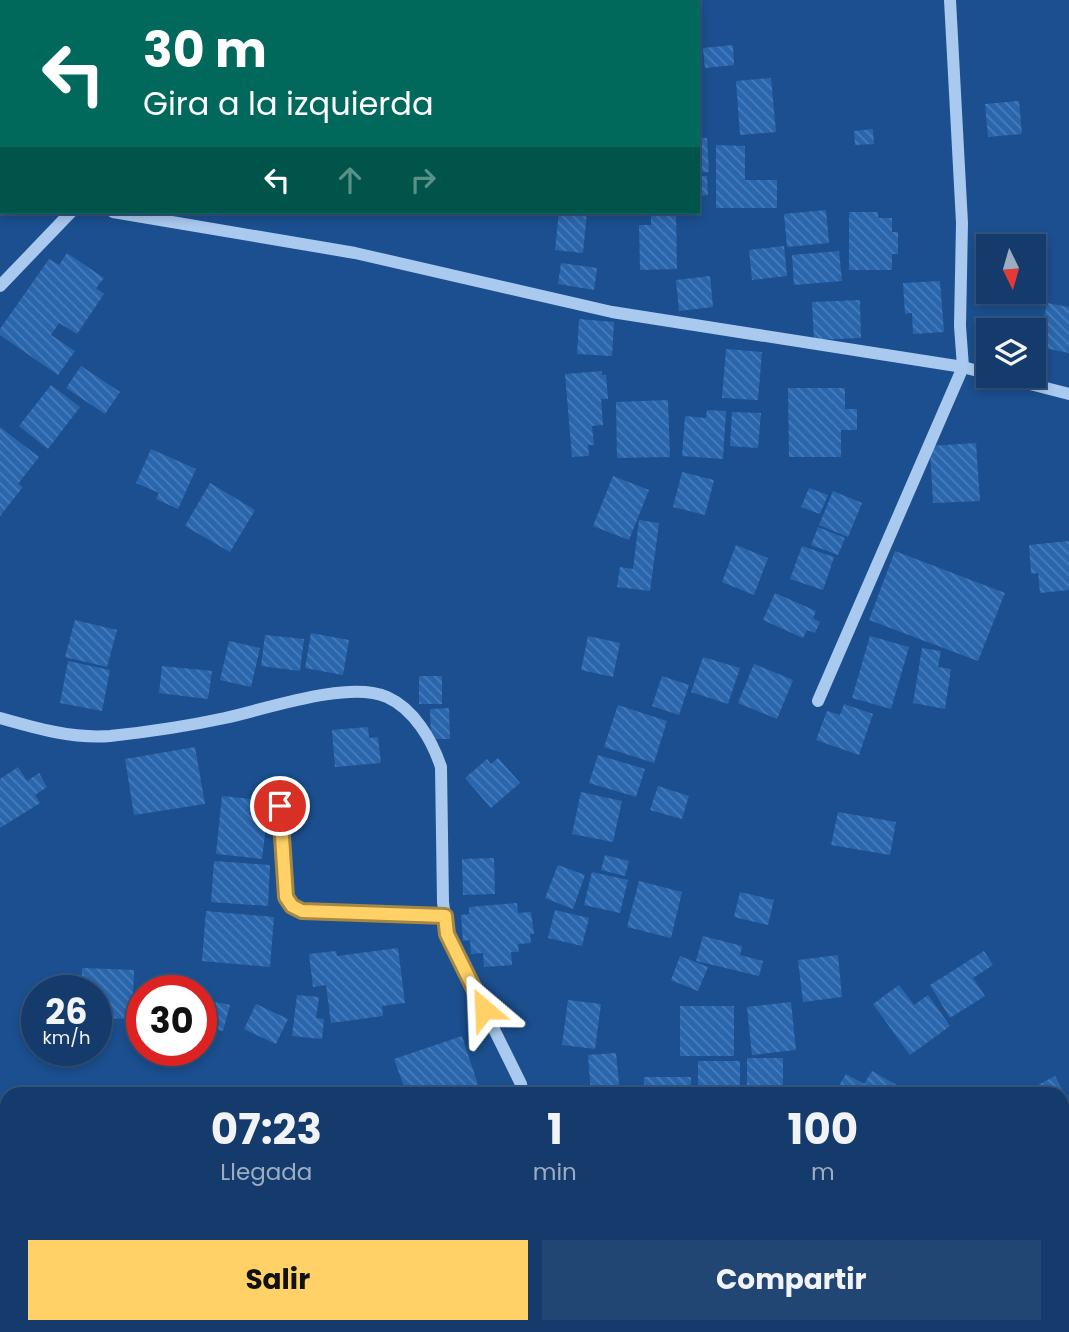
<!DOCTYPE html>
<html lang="es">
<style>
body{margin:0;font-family:Poppins,sans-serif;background:#214673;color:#f1f3f6;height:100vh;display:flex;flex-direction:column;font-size:26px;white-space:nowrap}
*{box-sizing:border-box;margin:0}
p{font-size:23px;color:#9dadc1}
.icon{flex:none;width:38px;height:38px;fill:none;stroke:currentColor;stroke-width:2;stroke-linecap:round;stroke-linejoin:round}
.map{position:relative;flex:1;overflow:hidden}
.sheet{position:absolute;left:0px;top:1087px;width:1069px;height:247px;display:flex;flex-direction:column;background:#143b6b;border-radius:21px 21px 0 0;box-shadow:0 4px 10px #0003,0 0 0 2px #33557e}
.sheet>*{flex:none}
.banner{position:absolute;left:0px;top:0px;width:700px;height:214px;box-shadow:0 4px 10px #0003,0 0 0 2px #33557e;background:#00695c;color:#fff;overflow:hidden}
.needle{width:46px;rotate:175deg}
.buttons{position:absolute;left:976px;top:234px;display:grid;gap:14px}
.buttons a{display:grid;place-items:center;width:70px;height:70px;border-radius:0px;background:#143b6b;box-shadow:0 4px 10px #0003,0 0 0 2px #33557e;font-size:35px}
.speed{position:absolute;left:21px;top:975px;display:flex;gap:14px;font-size:35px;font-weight:700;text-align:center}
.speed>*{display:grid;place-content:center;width:91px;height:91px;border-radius:50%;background:#143b6b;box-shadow:0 4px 10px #0003,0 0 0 2px #33557e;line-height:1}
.speed small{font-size:18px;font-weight:400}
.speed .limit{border:10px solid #d22;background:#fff;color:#111}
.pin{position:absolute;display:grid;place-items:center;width:60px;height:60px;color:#fff;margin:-30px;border:4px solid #fff;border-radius:50%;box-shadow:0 2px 7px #0007}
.me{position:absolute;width:77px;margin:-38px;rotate:334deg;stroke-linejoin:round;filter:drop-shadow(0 0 5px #0008)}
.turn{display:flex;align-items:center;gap:24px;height:147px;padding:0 28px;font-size:32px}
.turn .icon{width:91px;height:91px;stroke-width:2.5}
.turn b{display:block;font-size:49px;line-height:60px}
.lanes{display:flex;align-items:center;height:66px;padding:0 28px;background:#0003;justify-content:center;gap:35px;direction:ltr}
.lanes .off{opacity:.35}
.eta{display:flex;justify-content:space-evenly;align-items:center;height:119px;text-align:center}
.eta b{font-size:42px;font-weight:700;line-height:49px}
.primary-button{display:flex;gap:14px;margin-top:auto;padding:14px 28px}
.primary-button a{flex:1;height:80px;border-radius:0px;background:#ffd166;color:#111;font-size:28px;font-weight:700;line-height:80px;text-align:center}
.primary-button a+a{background:#214673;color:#f1f3f6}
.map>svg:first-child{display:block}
.building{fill:url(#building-back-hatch)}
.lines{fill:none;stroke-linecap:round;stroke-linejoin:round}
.minor{stroke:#a9c9ee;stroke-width:12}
.route-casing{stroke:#a68842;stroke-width:18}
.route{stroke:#ffd166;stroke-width:12}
</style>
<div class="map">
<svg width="1069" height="1332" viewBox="0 0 1069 1332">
<defs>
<pattern id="building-back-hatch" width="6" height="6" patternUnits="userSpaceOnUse" patternTransform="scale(1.75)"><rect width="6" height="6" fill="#2a66ad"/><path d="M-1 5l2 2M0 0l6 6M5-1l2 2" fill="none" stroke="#4a7db9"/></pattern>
</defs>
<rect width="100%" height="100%" fill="#1b4f8f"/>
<g class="building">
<path d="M 733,45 L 734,65 L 705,68 L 703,48 Z"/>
<path d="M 771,78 L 776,132 L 740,135 L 736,81 Z"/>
<path d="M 1019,101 L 1022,134 L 988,137 L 985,104 Z"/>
<path d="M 873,129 L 874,144 L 855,145 L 854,131 Z"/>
<path d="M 698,138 L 707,138 L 709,172 L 698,172 Z"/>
<path d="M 716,145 L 745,146 L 745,180 L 777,180 L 777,208 L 716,208 Z"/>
<path d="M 698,176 L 707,176 L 708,195 L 698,196 Z"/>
<path d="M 826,210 L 829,243 L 787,247 L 784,214 Z"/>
<path d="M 559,212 L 587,212 L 583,253 L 555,250 Z"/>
<path d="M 651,212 L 676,212 L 677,269 L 640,270 L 639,225 L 651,225 Z"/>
<path d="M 849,212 L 878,212 L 878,218 L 892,218 L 892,232 L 898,232 L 898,254 L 892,254 L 892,270 L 849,270 Z"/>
<path d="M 784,246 L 787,276 L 752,280 L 749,250 Z"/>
<path d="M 839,251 L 842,281 L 794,285 L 792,255 Z"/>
<path d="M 67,253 L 104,278 L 96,288 L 104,294 L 77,334 L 59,323 L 51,335 L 75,351 L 58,375 L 0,335 L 0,329 L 49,259 L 59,265 Z"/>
<path d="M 561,263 L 597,268 L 594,290 L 558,284 Z"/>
<path d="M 710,276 L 713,307 L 679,311 L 676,280 Z"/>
<path d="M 940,281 L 944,332 L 913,334 L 912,313 L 905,314 L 903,283 Z"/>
<path d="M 860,300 L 861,338 L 814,340 L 812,302 Z"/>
<path d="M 1047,303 L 1069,307 L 1069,353 L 1039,347 Z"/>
<path d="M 579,319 L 614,322 L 612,356 L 577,354 Z"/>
<path d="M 726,349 L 762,352 L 758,400 L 722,398 Z"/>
<path d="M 81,366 L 120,392 L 105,414 L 66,388 Z"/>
<path d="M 602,371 L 602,375 L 606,375 L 608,399 L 601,399 L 603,425 L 592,426 L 594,445 L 588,445 L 589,456 L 572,457 L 565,374 Z"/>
<path d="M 51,385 L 80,407 L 48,449 L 19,426 Z"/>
<path d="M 788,388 L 845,388 L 845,409 L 857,409 L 857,430 L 841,430 L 841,457 L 789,457 Z"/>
<path d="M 668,400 L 670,457 L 617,458 L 616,402 Z"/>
<path d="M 707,410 L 726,411 L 723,459 L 682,456 L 685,416 L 706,418 Z"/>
<path d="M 732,412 L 761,413 L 758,448 L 730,446 Z"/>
<path d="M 0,427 L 39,457 L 18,484 L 23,487 L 0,516 Z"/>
<path d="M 976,443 L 980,501 L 933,503 L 930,446 Z"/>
<path d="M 151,449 L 196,469 L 178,509 L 156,499 L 159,493 L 136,483 Z"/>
<path d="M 682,472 L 714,480 L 705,515 L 673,507 Z"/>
<path d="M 613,476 L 649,490 L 629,540 L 593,526 Z"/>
<path d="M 210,483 L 255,510 L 230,552 L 185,526 Z"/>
<path d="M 809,488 L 828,495 L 820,514 L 801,507 Z"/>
<path d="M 833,491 L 862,503 L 848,537 L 819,525 Z"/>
<path d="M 639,520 L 659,523 L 650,591 L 617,587 L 620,567 L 633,569 Z"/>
<path d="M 818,527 L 845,538 L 838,555 L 811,545 Z"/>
<path d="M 1069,541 L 1069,590 L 1040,593 L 1038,573 L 1031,574 L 1029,545 Z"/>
<path d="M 736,545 L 768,558 L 754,595 L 722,582 Z"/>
<path d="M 802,546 L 834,557 L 823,590 L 790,579 Z"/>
<path d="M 895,551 L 1005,593 L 978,661 L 869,620 Z"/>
<path d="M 775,593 L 816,611 L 813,618 L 820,622 L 815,633 L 807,630 L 803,638 L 763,620 Z"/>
<path d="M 75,620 L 117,630 L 107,667 L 65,657 Z"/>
<path d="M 311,633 L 349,640 L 343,675 L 305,668 Z"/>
<path d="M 265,635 L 304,639 L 300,671 L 261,666 Z"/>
<path d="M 588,636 L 620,643 L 613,677 L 581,670 Z"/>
<path d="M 870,636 L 909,647 L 891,709 L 852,698 Z"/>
<path d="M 229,641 L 260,648 L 251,687 L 220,680 Z"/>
<path d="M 922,648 L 941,651 L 938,667 L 951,669 L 945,709 L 913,703 Z"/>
<path d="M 703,657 L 740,668 L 728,704 L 691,692 Z"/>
<path d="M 68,661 L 110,670 L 102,711 L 60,703 Z"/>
<path d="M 754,664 L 793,680 L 777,719 L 738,703 Z"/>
<path d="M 162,666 L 212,671 L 208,699 L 159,693 Z"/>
<rect x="419" y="676" width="23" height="28"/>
<path d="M 662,676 L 689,685 L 679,715 L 652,706 Z"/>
<path d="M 844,704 L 873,714 L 859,755 L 816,740 L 827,711 L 840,715 Z"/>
<path d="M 618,705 L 667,721 L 654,763 L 604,747 Z"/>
<path d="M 449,708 L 450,739 L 431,739 L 430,709 Z"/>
<path d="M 368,727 L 369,738 L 378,737 L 381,763 L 335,767 L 332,730 Z"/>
<path d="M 195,747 L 205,804 L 134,815 L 125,759 Z"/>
<path d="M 598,755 L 645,769 L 636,797 L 589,783 Z"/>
<path d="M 498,758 L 520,783 L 491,808 L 465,778 L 487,759 L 491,764 Z"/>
<path d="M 18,767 L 27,781 L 39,773 L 47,787 L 35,795 L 40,803 L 0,828 L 0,779 Z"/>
<path d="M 658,786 L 689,796 L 682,819 L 650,810 Z"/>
<path d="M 581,792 L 622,801 L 613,842 L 572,834 Z"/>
<path d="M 222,796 L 269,801 L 262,859 L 216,854 Z"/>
<path d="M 838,812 L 896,822 L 890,855 L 831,845 Z"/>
<path d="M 605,855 L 629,861 L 625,876 L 601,870 Z"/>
<path d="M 494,858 L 495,894 L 463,895 L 462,859 Z"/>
<path d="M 214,861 L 270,865 L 268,906 L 211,902 Z"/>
<path d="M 558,865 L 585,875 L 573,909 L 545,898 Z"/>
<path d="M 592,872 L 628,880 L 620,913 L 584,905 Z"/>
<path d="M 639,881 L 682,892 L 671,938 L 627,927 Z"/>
<path d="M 740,892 L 774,900 L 768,925 L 734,917 Z"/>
<path d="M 517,903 L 518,913 L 531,912 L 534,934 L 530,934 L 531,943 L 518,944 L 519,952 L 511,952 L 512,965 L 484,967 L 483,953 L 471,954 L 470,940 L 463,941 L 461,915 L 469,914 L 469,907 Z"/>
<path d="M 555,910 L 589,918 L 582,946 L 548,938 Z"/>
<path d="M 206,911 L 274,917 L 270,967 L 202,961 Z"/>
<path d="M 703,936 L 742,946 L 740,955 L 763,961 L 759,976 L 696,961 Z"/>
<path d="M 398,948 L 405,1003 L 382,1006 L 383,1016 L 331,1023 L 326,985 L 313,987 L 309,954 L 336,951 L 337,956 Z"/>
<path d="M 984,951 L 993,965 L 973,978 L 985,996 L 950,1018 L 930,985 Z"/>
<path d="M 838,955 L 842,997 L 803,1002 L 798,960 Z"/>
<path d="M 680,956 L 708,967 L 698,991 L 671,980 Z"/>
<path d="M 82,968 L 134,970 L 132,1019 L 96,1018 L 96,990 L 81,990 Z"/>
<path d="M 899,985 L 914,1005 L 928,995 L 950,1026 L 910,1055 L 873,1004 Z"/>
<path d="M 297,995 L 319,997 L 316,1018 L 324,1019 L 322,1039 L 292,1036 Z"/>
<path d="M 201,999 L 230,1005 L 223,1031 L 201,1026 Z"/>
<path d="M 568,1000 L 601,1004 L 595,1049 L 562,1045 Z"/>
<path d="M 791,1002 L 796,1050 L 752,1055 L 747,1007 Z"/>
<path d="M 256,1004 L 288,1019 L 276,1044 L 244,1029 Z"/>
<rect x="680" y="1006" width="54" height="50"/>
<path d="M 462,1036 L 481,1094 L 406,1092 L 394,1059 Z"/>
<path d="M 616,1053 L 620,1094 L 591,1094 L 588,1055 Z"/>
<rect x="747" y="1058" width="36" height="31"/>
<rect x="698" y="1061" width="42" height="24"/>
<path d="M 872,1071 L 900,1087 L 896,1094 L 834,1094 L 846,1074 L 864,1084 Z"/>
<path d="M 1055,1076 L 1069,1102 L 1069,1117 L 1062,1120 L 1062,1094 L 1021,1094 Z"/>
<rect x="644" y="1077" width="47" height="17"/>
<path d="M 1069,1132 L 1069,1195 L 1062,1198 L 1062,1135 Z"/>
<path d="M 30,1326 L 62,1326 L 61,1332 Z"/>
<path d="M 266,1326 L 311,1326 L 311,1328 L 267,1332 Z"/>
<path d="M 463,1326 L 495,1326 L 493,1332 L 460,1332 Z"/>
<rect x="595" y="1326" width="40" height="6"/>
<rect x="642" y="1326" width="26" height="6"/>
<path d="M 751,1326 L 785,1329 L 785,1332 L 750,1332 Z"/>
<path d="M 885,1326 L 953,1326 L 950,1332 L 885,1332 L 882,1331 Z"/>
<path d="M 974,1326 L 1015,1326 L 1012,1332 L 984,1332 Z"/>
</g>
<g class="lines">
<g class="minor">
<path d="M 0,190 L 2,191"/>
<path d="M 113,212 L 355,253 L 612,312 L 963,367 L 989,374"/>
<path d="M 0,286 L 71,212"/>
<path d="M 999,376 L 1069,394"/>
<path d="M 818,701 L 963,367 L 960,326 L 962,223 L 950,0"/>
<path d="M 0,718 C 35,728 73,739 110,736 C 148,732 188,726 225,718 C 266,709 349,680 387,697 C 414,709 432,740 441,767 L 443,902 L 447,934 L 521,1084 L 523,1094"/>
<path d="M 280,806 L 286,897 L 292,906 L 301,911 L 445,916"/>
<path d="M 573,1326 L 577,1332"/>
<path d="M 840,1332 L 844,1326"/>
</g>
</g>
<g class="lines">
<defs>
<path id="route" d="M 280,806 L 286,897 L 292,906 L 302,911 L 445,916 L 447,934 L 484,1009"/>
</defs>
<use href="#route" class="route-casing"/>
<use href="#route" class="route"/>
</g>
</svg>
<div class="buttons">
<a><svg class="needle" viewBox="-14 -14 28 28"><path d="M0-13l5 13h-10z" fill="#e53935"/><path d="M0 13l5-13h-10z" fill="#9dadc1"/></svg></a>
<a><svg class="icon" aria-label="layers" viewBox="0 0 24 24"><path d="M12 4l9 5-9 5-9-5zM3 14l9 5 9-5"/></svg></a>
</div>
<div class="speed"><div>26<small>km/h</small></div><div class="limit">30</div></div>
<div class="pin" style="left:280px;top:806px;background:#d93025"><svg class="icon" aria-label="arrive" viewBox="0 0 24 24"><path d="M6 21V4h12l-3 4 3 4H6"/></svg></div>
<svg class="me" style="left:484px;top:1009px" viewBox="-20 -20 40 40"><path d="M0-17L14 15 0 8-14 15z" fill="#ffd166" stroke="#fff" stroke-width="4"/></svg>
<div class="banner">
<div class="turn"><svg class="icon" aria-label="left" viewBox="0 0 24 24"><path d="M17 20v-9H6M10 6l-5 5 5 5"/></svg><div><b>30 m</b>Gira a la izquierda</div></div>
<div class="lanes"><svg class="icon" aria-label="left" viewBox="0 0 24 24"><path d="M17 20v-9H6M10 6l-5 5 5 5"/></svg><svg class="icon off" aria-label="ahead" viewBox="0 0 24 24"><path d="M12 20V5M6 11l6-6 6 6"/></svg><svg class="icon off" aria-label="right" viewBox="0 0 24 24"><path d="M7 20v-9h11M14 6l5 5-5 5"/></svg></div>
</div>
<section class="sheet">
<div class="eta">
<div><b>07:23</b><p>Llegada</p></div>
<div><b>1</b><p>min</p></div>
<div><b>100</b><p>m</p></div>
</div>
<div class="primary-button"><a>Salir</a><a>Compartir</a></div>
</section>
</div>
